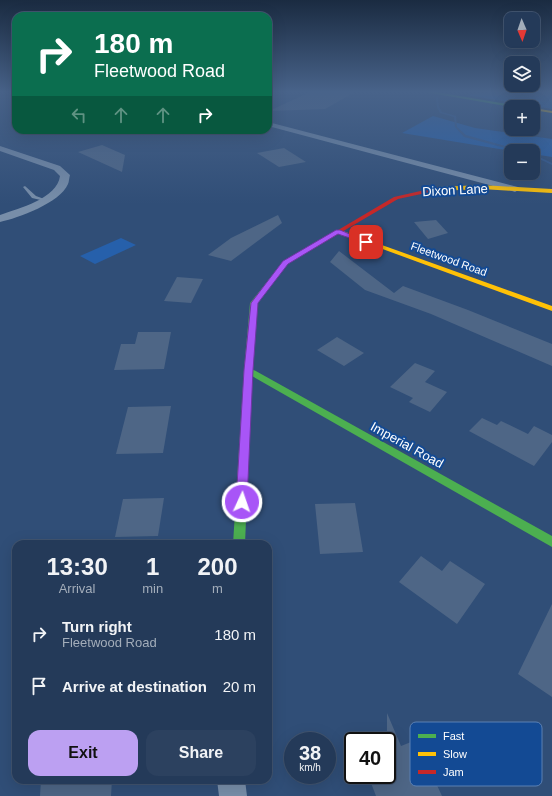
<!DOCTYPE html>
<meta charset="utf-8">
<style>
body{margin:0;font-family:Helvetica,sans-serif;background:#2c415f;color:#f1f3f6;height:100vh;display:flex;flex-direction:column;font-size:15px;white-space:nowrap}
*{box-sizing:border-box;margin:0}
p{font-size:13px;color:#a3adba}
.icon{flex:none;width:22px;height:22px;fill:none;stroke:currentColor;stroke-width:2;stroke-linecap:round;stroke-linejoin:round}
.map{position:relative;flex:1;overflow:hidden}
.side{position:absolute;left:12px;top:540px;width:260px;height:244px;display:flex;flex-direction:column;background:#243a59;border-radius:12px;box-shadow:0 4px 16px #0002,0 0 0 1px #41546f}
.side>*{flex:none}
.hud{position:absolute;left:12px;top:12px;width:260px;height:122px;border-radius:12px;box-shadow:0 4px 16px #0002,0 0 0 1px #41546f;background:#0b6e4f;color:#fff;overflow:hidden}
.needle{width:26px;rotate:178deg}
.fabs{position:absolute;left:504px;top:12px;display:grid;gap:8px}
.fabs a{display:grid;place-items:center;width:36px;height:36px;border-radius:8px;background:#243a59;box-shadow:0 4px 16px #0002,0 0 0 1px #41546f;font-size:20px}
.speed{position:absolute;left:284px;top:732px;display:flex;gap:8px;font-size:20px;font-weight:700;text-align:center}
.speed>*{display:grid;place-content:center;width:52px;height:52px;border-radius:50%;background:#243a59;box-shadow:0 4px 16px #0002,0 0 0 1px #41546f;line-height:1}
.speed small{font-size:10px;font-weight:400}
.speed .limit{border:2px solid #111;border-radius:6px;background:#fff;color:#111}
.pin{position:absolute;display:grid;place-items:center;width:34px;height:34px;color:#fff;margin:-17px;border-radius:8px;box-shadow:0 2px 6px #0006}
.me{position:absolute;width:44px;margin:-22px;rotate:3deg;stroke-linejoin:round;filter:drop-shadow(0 0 3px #0008)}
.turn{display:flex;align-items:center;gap:14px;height:84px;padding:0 16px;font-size:18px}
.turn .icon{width:52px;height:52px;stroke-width:2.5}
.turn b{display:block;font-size:28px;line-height:34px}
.lanes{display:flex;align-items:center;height:38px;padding:0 16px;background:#0003;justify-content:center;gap:20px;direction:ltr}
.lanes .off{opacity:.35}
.eta{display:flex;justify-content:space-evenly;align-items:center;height:68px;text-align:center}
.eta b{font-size:24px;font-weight:700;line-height:28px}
.primary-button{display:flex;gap:8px;margin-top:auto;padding:8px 16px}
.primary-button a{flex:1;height:46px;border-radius:12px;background:#bca0f2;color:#111;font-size:16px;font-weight:700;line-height:46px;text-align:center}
.primary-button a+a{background:#2c415f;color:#f1f3f6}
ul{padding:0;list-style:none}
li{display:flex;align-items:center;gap:12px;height:52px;padding:0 16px}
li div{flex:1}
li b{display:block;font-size:15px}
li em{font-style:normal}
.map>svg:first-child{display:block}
.green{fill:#2660ab}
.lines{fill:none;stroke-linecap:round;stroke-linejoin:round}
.stream{fill:#33598f;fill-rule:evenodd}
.building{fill:#4e6686}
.lane{fill:#788ea9;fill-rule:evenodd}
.street{fill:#788ea9;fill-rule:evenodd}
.fast{fill:#4caf50;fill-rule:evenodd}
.slow{fill:#ffc107;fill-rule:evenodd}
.jam{fill:#c62828;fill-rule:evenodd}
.route{fill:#a855f7;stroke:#6d37a1}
.labels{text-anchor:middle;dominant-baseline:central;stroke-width:4;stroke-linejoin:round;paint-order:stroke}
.far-street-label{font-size:11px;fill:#fff;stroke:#134a94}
.street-label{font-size:13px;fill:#fff;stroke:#134a94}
.key{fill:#134a94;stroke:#5a80b4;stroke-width:1}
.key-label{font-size:11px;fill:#fff}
</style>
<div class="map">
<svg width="552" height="796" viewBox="0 0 552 796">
<rect width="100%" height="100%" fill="#304e77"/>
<g class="green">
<path d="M 490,92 L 552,92 L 552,109 L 466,95 Z"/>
<path d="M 433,116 L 475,128 L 552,139 L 552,157 L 533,154 L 533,151 L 511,151 L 402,133 Z"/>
<path d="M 121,238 L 136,245 L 95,264 L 80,256 Z"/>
</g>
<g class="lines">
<g class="stream">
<path d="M 437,97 L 438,98 L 439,107 L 442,112 L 456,116 L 457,127 L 466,135 L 523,151 L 517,151 L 464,137 L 455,127 L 454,117 L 440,113 L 437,107 L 436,98 Z"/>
<path d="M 533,154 L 552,163 L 552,165 L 533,156 Z"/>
</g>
</g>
<g class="building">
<path d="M 310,92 L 355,92 L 325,109 L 269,111 Z"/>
<path d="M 102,145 L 125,155 L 122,172 L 78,152 Z"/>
<path d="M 284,148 L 306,162 L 279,167 L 257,153 Z"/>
<path d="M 278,215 L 282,223 L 231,261 L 208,255 L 231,238 Z"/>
<path d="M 436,220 L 448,233 L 428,239 L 414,222 Z"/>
<path d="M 339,251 L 394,293 L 403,286 L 468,310 L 552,344 L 552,366 L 431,314 L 365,290 L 330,262 Z"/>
<path d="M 177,277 L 203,279 L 191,303 L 164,301 Z"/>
<path d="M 138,332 L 171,332 L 164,369 L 114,370 L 121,344 L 135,344 Z"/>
<path d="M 337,337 L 364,353 L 344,366 L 317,350 Z"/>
<path d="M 415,363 L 435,371 L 425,382 L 447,392 L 430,412 L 409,402 L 413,398 L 390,387 Z"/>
<path d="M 171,406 L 163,453 L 116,454 L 128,407 Z"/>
<path d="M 482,418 L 497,425 L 501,421 L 528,434 L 534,426 L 552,435 L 552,442 L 534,466 L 469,431 Z"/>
<path d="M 164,498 L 158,536 L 115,537 L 123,499 Z"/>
<path d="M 355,503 L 363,552 L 320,554 L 315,504 Z"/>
<path d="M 421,556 L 442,571 L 450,561 L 485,584 L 457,624 L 399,582 Z"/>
<path d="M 552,604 L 552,697 L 518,674 Z"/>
<path d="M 387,713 L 401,746 L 416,740 L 442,796 L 376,796 L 368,775 L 387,775 Z"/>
<path d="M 41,780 L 112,780 L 111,796 L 40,796 Z"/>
</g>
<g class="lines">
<path class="lane" d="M 25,186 L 36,196 L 47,200 L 45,201 L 32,198 L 23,187 Z"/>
<g class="street">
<path d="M 268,122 L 518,187 L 520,189 L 515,192 L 512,191 L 268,126 Z"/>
<path d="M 0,146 L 60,166 L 70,175 C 69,178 69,182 68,184 C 60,203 18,218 0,222 L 0,215 C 19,208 57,199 60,176 L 54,170 L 0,151 Z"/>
<path d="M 217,780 L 245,780 L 247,796 L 219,796 Z"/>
</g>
<g class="fast">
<path d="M 436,92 L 519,106 L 521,107 L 512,107 L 425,92 Z"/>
<path d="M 307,248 L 312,249 L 287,264 L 258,303 L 252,369 L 552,536 L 552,547 L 252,376 L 245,544 L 233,544 L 244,370 L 250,303 L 283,262 Z"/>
</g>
<g class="slow">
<path d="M 533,108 L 552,111 L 552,113 L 533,110 Z"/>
<path d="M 481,185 L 552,189 L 552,193 L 481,189 L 438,191 L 435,189 L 438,187 Z"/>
<path d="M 336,230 L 340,230 L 552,306 L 552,311 L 336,232 Z"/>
</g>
<path class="jam" d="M 438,187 L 440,188 L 440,190 L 398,199 L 311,250 L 306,249 L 394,197 Z"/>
</g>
<linearGradient id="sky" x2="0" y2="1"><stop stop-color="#1a2b41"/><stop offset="0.45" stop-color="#48638a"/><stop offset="1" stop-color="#48638a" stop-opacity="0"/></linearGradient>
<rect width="552" height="204" fill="url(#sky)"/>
<path class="route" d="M 336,230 L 340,230 L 369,242 L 364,243 L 338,234 L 288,264 L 258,303 L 253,370 L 247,502 L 245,505 L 242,506 L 238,505 L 236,502 L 244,370 L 251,303 L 283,261 Z"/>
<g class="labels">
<g class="far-street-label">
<text transform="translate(449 259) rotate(20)">Fleetwood Road</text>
</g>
<g class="street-label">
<text transform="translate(455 190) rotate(-3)">Dixon Lane</text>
<text transform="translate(407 445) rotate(29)">Imperial Road</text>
</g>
</g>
<rect x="410" y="722" width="132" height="64" rx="6" class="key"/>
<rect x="418" y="734" width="18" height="4" fill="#4caf50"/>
<rect x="418" y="752" width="18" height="4" fill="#ffc107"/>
<rect x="418" y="770" width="18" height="4" fill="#c62828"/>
<g class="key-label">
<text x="443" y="740">Fast</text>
<text x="443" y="758">Slow</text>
<text x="443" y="776">Jam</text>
</g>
</svg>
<div class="fabs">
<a><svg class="needle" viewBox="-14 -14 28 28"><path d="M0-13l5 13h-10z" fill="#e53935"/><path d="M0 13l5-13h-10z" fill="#a3adba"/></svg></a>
<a><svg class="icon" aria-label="layers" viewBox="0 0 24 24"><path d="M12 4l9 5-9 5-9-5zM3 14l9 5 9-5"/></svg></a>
<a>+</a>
<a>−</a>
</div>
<div class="speed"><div>38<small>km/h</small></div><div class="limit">40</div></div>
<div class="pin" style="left:366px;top:242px;background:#d93025"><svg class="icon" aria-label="arrive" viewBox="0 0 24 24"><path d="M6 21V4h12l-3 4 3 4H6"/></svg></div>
<svg class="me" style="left:242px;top:502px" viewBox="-20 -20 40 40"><circle r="17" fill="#a855f7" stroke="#fff" stroke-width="3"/><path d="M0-11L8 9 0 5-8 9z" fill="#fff"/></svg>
<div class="hud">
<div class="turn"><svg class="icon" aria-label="right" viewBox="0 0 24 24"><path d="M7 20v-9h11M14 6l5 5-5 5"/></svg><div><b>180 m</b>Fleetwood Road</div></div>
<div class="lanes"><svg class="icon off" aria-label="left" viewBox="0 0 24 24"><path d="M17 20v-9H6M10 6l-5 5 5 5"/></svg><svg class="icon off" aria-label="ahead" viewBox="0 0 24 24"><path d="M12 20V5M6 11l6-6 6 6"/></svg><svg class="icon off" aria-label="ahead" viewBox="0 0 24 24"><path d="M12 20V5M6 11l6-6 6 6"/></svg><svg class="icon" aria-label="right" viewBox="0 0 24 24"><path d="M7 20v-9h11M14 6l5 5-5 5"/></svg></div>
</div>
<section class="side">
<div class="eta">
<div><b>13:30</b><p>Arrival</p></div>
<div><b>1</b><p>min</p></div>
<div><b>200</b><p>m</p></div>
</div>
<ul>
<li><svg class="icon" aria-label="right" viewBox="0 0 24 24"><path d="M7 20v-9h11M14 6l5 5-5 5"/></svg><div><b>Turn right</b><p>Fleetwood Road</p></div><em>180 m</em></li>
<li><svg class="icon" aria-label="arrive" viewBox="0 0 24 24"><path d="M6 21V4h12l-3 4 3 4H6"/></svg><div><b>Arrive at destination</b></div><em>20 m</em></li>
</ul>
<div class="primary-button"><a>Exit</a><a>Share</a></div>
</section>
</div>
